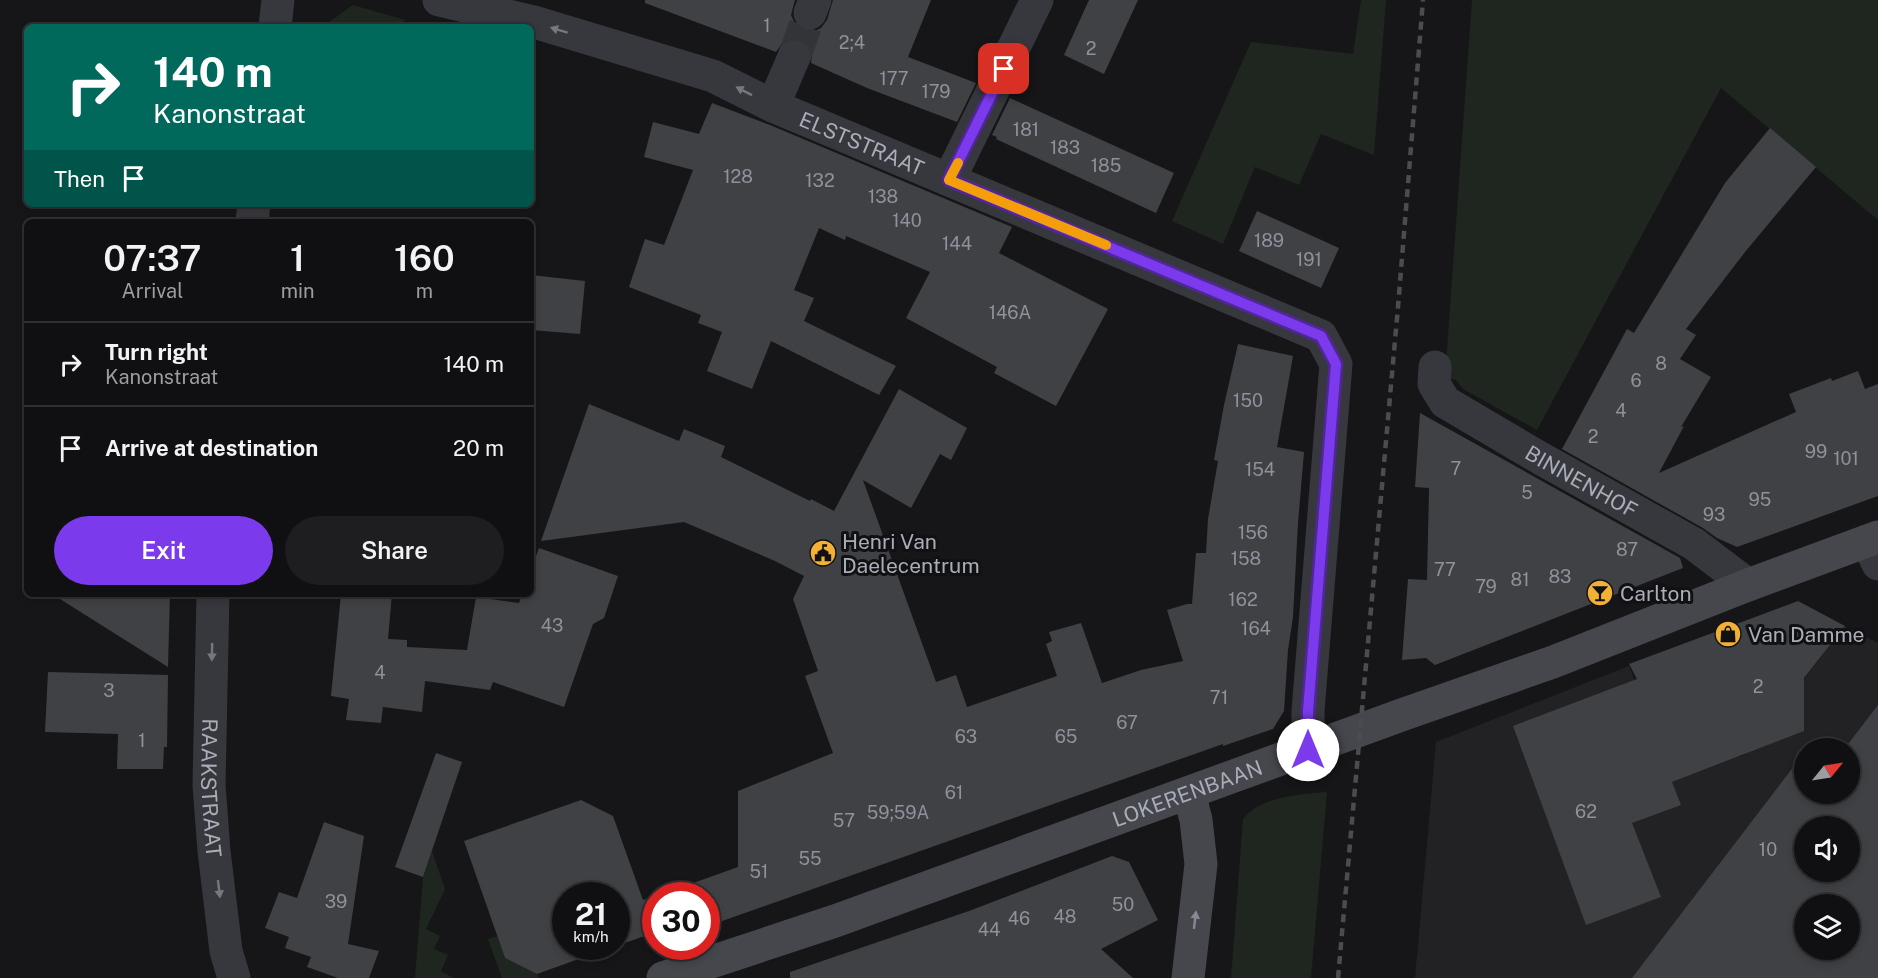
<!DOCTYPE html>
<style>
body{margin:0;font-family:"Public Sans",sans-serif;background:#1e1e20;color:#f1f3f6;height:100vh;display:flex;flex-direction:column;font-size:22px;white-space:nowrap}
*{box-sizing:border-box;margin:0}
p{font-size:20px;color:#9c9d9f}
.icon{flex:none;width:33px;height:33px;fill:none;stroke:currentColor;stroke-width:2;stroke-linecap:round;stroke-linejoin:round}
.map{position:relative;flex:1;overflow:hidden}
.details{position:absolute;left:24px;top:219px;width:510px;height:378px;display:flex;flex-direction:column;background:#101012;border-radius:9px;box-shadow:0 3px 9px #0003,0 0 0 2px #303032}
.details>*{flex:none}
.hud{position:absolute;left:24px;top:24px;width:510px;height:183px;border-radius:9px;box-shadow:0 3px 9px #0003,0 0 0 2px #303032;background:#00695c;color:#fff;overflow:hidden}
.needle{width:39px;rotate:60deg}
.buttons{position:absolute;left:1794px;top:738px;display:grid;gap:12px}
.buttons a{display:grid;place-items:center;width:66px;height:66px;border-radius:50%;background:#101012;box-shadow:0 3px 9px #0003,0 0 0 2px #303032;font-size:30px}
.speed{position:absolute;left:552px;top:882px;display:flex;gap:12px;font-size:30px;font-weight:700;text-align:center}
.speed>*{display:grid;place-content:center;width:78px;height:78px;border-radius:50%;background:#101012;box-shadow:0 3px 9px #0003,0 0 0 2px #303032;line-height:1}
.speed small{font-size:15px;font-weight:400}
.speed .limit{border:9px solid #d22;background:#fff;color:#111}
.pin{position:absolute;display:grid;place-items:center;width:51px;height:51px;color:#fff;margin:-26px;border-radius:12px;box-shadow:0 3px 9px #0006}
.me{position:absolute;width:66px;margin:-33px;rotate:0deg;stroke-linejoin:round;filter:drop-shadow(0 0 4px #0008)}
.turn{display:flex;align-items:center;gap:21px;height:126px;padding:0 30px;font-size:27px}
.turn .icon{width:78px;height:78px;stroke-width:2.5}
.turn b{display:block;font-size:42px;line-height:51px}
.then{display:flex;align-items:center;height:57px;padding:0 30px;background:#0003;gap:12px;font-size:22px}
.eta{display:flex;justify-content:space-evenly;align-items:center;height:102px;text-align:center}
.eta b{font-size:36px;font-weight:600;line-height:42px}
.action{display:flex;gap:12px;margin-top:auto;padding:12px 30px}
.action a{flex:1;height:69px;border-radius:36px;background:#7c3aed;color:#fff;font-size:24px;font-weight:600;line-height:69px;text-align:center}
.action a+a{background:#1e1e20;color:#f1f3f6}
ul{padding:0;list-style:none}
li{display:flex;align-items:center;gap:18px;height:84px;padding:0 30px;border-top:2px solid #303032}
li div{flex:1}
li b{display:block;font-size:22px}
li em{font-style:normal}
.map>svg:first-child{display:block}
.built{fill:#222225;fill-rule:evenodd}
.green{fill:#1e261f}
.building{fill:#404145;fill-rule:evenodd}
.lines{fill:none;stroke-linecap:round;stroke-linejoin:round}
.street-tunnel{stroke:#333438;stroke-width:33;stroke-dasharray:33 16;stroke-linecap:butt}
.street{stroke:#37383d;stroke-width:33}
.secondary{stroke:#45474d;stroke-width:33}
.rail{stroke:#4a4c52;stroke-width:4.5;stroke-dasharray:8 6;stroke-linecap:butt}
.oneway{fill:#757881}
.oneway2{fill:#858993}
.route-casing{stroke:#51269a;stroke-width:15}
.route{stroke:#7c3aed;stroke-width:10}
.slow{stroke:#f59e0b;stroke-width:10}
.labels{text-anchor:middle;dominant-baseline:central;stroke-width:6;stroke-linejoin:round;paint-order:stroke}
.number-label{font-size:18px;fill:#8e929b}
.street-label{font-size:21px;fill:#a8adb8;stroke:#111113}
.poi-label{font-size:21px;fill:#a8adb8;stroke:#111113;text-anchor:start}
</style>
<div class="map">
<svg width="1878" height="978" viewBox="0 0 1878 978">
<rect width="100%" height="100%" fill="#161618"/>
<path class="built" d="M 1845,626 L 1878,643 L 1878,978 L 1415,978 L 1436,742 L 1629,666 L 1674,781 L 1746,754 ZM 1804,748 L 1850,748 L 1850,794 L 1804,794 ZM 1804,826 L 1850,826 L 1850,872 L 1804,872 ZM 1804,904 L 1850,904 L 1850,950 L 1804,950 Z"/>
<g class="green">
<path d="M 1361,0 L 1386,0 L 1374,155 L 1321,134 L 1299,185 L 1255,167 L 1223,244 L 1172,221 L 1251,42 L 1353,54 Z"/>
<path d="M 1472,0 L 1878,0 L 1878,220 L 1721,88 L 1537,430 L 1463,389 L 1456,380 L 1445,378 Z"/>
<path d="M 353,5 L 405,20 L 402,27 L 325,27 L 325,25 Z"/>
<path d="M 1327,792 L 1311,978 L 1231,978 L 1243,819 C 1260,797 1300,794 1327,792 Z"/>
<path d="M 432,851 L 445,889 L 426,929 L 440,936 L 434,949 L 448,955 L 441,971 L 454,978 L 415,978 L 423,877 Z"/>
<path d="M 497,936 L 505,958 L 537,974 L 539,978 L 502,978 L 488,939 Z"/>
</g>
<g class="building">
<path d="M 645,0 L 795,0 L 791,15 L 795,24 L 803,30 L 812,32 L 821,28 L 827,20 L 833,0 L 931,0 L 908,57 L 976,83 L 957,122 L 867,88 L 811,63 L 812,54 L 809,46 L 801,40 L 791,39 L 783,42 L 776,52 L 645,3 Z"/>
<path d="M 1089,0 L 1138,0 L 1104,74 L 1064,55 Z"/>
<path d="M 1010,98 L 1174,173 L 1156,213 L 996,139 L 997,137 L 992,135 Z"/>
<path d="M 712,103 L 770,125 L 1012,227 L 999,253 L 1108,309 L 1056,406 L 994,373 L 997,367 L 906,318 L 930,272 L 846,236 L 845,240 L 819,228 L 794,290 L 814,298 L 804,321 L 896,366 L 879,395 L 771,341 L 752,389 L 707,371 L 722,332 L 698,323 L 701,315 L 629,287 L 645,239 L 664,245 L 693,170 L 644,157 L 653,122 L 699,134 Z"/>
<path d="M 1770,128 L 1816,167 L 1745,252 L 1686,329 L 1696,335 L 1680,359 L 1711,377 L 1681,427 L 1684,426 L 1659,473 L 1796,412 L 1789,394 L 1831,378 L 1832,381 L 1858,371 L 1865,389 L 1878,384 L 1878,496 L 1737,547 L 1717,538 L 1703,528 L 1562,449 L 1627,329 L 1634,333 L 1725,183 Z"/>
<path d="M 1257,211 L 1339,248 L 1321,288 L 1239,251 Z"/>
<path d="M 531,275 L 585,281 L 580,334 L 531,330 Z"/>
<path d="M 1238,344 L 1293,356 L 1277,447 L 1304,452 L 1298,523 L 1293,617 L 1288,650 L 1284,711 L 1273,729 L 1223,746 L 1223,744 L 708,926 L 706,896 L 657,896 L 738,867 L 738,791 L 833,753 L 805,676 L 818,671 L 793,599 L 804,576 L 775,561 L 684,522 L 541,541 L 589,404 L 679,441 L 684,429 L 725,446 L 721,457 L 810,501 L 811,499 L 834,511 L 899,389 L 967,428 L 951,460 L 940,454 L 911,508 L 863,480 L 936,682 L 956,675 L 967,707 L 1057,676 L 1046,644 L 1052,641 L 1049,632 L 1081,623 L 1102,683 L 1141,670 L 1183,661 L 1167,610 L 1187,604 L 1192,604 L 1196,553 L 1206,553 L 1208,519 L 1218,461 L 1214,460 L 1224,405 Z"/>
<path d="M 1420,413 L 1680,558 L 1683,568 L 1435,665 L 1426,658 L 1402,660 L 1408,579 L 1427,580 L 1429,488 L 1415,487 Z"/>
<path d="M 539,548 L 618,576 L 604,618 L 593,624 L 564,707 L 493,682 L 490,690 L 425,681 L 422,712 L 383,707 L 381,723 L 346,720 L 349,699 L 331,696 L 341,594 L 392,594 L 388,639 L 407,640 L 407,647 L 467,650 L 476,597 L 519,603 L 522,594 L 531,594 L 531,570 Z"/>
<path d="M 52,594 L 170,594 L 168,667 Z"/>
<path d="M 1798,601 L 1845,626 L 1804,678 L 1804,731 L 1672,782 L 1681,805 L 1632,823 L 1661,897 L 1586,925 L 1513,726 L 1637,679 L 1629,664 Z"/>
<path d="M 48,672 L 168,675 L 167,747 L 164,747 L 163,769 L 117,769 L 118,734 L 45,732 Z"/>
<path d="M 1878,705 L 1878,978 L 1632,978 L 1804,753 L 1804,794 L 1850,794 L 1850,748 L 1845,748 ZM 1804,826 L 1850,826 L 1850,872 L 1804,872 ZM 1804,904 L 1850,904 L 1850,950 L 1804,950 Z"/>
<path d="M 436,753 L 462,762 L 423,877 L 395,867 Z"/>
<path d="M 581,800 L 613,816 L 643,900 L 656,896 L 656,932 L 616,946 L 616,896 L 566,896 L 566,946 L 615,946 L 537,974 L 505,958 L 464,841 Z"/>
<path d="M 324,822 L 364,836 L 348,944 L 379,951 L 369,978 L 338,978 L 307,967 L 311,957 L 285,948 L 289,937 L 265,928 L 279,892 L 297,898 Z"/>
<path d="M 1112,856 L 1129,862 L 1158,920 L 1101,949 L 1133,978 L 790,978 L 790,972 L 969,911 Z"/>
</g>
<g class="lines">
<path class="street-tunnel" d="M 794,57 L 810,13"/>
<g class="street">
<path id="s1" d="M 439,0 L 534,22 L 713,76 L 773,106 L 1321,336 L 1336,364 L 1308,711 L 1308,750"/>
<path d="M 810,13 L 815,0"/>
<path d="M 275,27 L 278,0"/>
<path d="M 773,106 L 794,57"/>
<path d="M 949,180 L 1037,0"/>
<path d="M 252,222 L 254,204"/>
<path id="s2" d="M 1435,367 L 1434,384 L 1445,402 L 1540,458 L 1694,544 L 1748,585"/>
<path d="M 1867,541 L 1878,564"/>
<path id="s3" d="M 213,594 L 209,785 L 214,851 L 226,951 L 234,978"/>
</g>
<g class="secondary">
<path id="s4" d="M 663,978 L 835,921 L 1407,713 L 1553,662 L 1748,585 L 1878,537"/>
<path d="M 1188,978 L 1201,864 L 1196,820 L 1189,793"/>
</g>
<path class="rail" d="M 1338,978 L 1398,307 L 1423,0"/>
</g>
<defs><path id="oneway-solid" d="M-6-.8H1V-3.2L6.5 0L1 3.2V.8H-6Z" transform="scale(1.5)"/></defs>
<g class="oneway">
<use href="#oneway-solid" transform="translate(559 30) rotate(-163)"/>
<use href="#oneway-solid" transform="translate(744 91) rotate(-153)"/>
<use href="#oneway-solid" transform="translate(212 652) rotate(91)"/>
<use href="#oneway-solid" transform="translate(219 889) rotate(83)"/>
</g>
<use class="oneway2" href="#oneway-solid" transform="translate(1195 920) rotate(-83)"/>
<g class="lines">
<defs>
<path id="route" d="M 1004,69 L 949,180 L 1321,336 L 1336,364 L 1308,711 L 1308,750"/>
</defs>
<use href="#route" class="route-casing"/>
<use href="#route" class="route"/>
<path class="slow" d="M 958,163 L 949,180 L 1106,245"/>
</g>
<defs>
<symbol id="civic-disc" viewBox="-11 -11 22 22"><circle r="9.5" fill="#f2b134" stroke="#111113"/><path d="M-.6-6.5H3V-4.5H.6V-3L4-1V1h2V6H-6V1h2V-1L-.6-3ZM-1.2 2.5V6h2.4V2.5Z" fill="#111"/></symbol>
<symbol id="bar-disc" viewBox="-11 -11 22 22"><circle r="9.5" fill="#f2b134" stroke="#111113"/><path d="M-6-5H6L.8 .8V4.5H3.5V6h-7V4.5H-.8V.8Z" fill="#111"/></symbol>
<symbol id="shop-disc" viewBox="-11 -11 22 22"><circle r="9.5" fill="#f2b134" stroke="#111113"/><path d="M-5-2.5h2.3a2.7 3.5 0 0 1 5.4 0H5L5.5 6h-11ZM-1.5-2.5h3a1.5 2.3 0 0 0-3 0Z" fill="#111"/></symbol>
</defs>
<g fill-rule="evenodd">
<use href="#civic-disc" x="808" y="538" width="30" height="30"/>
<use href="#bar-disc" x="1585" y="578" width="30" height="30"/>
<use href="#shop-disc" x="1713" y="619" width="30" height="30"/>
</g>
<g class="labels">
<g class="number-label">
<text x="767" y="25">1</text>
<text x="852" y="42">2;4</text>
<text x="1091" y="48">2</text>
<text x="894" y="78">177</text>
<text x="936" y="91">179</text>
<text x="1026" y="129">181</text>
<text x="1065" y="147">183</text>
<text x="1106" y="165">185</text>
<text x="738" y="176">128</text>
<text x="820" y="180">132</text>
<text x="883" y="196">138</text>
<text x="907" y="220">140</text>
<text x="1269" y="240">189</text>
<text x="957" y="243">144</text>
<text x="1309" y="259">191</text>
<text x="1010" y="312">146A</text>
<text x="1661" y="363">8</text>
<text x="1636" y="380">6</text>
<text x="1248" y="400">150</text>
<text x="1621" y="410">4</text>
<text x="1593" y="436">2</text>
<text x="1816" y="451">99</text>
<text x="1846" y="458">101</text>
<text x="1456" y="468">7</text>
<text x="1260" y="469">154</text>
<text x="1527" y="492">5</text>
<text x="1760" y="499">95</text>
<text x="1714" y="514">93</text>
<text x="1253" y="532">156</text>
<text x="1627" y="549">87</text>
<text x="1246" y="558">158</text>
<text x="1445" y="569">77</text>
<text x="1560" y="576">83</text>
<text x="1520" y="579">81</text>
<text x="1486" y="586">79</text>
<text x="1243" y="599">162</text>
<text x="552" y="625">43</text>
<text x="1256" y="628">164</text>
<text x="380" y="672">4</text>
<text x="1758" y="686">2</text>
<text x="109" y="690">3</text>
<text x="1219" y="697">71</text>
<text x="1127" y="722">67</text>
<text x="966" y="736">63</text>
<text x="1066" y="736">65</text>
<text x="142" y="740">1</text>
<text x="954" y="792">61</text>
<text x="1586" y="811">62</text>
<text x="898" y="812">59;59A</text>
<text x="844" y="820">57</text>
<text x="1768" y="849">10</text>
<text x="810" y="858">55</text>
<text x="759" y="871">51</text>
<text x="336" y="901">39</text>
<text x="1123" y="904">50</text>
<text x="1065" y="916">48</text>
<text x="1019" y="918">46</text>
<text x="989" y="929">44</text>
</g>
<g class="street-label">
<text stroke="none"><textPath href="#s1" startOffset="448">ELSTSTRAAT</textPath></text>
<text stroke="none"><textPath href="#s2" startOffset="196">BINNENHOF</textPath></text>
<text stroke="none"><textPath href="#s3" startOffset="194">RAAKSTRAAT</textPath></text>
<text stroke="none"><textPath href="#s4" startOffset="556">LOKERENBAAN</textPath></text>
</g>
<g class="poi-label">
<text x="842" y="541">Henri Van<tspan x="842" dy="24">Daelecentrum</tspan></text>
<text x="1620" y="593">Carlton</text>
<text x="1748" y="634">Van Damme</text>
</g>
</g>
</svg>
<div class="buttons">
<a><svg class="needle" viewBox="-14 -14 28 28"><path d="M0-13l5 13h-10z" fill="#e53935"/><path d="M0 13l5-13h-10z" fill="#9c9d9f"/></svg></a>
<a><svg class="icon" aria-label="sound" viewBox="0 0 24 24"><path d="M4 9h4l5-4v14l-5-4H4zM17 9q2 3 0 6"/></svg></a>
<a><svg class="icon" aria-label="layers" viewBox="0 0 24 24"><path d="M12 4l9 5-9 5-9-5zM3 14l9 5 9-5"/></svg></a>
</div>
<div class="speed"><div>21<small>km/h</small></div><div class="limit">30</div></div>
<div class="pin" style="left:1004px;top:69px;background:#d93025"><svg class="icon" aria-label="arrive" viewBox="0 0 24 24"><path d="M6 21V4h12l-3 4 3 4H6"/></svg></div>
<svg class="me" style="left:1308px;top:750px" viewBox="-20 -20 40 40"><circle r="19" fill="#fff"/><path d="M0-13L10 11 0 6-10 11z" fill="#7c3aed"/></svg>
<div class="hud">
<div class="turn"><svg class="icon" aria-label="right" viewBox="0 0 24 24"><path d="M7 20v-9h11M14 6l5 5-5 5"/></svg><div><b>140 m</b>Kanonstraat</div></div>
<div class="then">Then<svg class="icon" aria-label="arrive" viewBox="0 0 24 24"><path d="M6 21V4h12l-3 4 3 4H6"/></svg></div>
</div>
<section class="details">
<div class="eta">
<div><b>07:37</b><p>Arrival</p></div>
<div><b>1</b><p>min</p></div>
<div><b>160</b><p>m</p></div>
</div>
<ul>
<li><svg class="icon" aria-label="right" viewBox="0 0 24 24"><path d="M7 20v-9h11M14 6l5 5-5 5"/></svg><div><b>Turn right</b><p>Kanonstraat</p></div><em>140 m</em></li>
<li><svg class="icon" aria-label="arrive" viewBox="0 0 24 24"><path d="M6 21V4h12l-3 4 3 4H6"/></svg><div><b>Arrive at destination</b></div><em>20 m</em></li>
</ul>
<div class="action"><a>Exit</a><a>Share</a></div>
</section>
</div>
